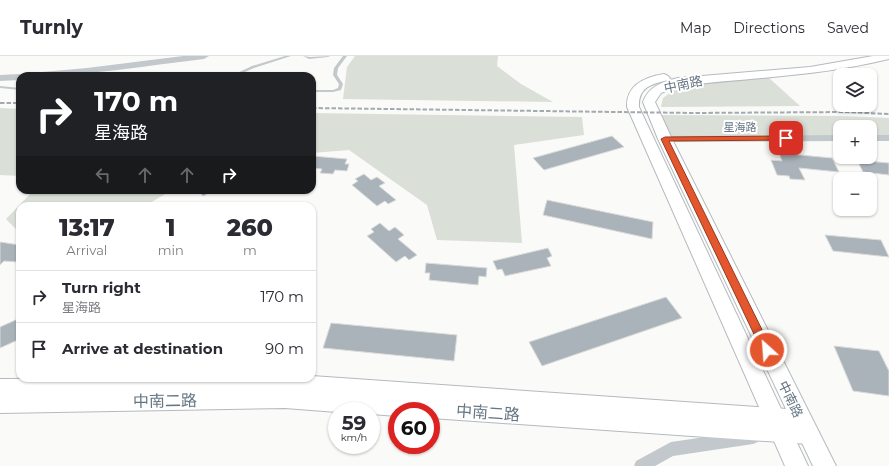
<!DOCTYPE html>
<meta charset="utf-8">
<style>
body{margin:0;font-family:Montserrat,"Noto Sans SC",sans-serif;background:#f7f7f7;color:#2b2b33;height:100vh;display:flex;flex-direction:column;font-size:15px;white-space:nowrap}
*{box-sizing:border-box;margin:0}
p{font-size:13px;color:#7c7c81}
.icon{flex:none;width:22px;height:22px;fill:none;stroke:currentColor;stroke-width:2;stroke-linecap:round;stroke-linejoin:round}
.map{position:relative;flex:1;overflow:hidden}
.drawer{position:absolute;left:16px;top:146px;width:300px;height:180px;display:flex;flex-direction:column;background:#fff;border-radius:12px;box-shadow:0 1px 3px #0004}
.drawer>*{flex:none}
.banner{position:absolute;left:16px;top:16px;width:300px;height:122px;border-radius:12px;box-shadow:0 1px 3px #0004;background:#202124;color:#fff;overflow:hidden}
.fabs{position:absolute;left:833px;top:12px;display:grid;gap:8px}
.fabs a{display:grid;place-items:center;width:44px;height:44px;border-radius:8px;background:#fff;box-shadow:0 1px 3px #0004;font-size:20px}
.speed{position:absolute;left:328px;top:346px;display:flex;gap:8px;font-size:20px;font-weight:700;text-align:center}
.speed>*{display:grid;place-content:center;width:52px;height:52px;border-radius:50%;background:#fff;box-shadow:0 1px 3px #0004;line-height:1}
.speed small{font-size:10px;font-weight:400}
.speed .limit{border:6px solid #d22;background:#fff;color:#111}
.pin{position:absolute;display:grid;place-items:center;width:34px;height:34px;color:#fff;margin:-17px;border-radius:8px;box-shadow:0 2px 6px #0006}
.me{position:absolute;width:44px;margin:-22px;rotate:334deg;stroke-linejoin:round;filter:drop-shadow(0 0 3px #0008)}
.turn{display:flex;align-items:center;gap:14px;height:84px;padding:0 12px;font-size:18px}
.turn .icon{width:52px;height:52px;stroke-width:2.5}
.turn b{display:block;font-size:28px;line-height:34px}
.lanes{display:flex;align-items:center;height:38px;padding:0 12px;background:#0003;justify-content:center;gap:20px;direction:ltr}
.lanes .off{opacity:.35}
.eta{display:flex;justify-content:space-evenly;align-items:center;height:68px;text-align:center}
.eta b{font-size:24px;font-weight:800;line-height:28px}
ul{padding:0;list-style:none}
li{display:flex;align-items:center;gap:12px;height:52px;padding:0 12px;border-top:1px solid #e1e1e2}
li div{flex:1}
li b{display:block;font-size:15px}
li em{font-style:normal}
header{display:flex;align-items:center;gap:24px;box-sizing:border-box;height:56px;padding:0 20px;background:#fff;border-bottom:1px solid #e1e1e2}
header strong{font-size:19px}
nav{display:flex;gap:22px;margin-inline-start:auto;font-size:14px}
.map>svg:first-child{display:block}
.green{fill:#dadfd7}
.building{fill:#aab3b9;stroke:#dcdcda}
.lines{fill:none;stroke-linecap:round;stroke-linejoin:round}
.secondary-casing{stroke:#b3babf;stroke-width:2}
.primary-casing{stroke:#b5babe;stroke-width:2}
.service{fill:#c3c8cc;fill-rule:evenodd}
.minor{fill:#c3c8cc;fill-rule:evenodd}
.tertiary{fill:#c3c8cc;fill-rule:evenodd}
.secondary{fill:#fff;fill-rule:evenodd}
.primary{fill:#fff;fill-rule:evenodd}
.rail{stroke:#a2aab0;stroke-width:2;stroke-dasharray:4.5 2;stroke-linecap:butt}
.route{fill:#e4572e;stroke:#94391e}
.labels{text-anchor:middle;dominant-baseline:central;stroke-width:4;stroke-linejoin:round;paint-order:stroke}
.far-street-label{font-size:11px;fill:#657683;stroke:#fff}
.street-label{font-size:13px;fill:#657683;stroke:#fff}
.near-street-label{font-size:16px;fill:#657683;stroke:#fff}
</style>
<header>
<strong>Turnly</strong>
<nav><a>Map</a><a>Directions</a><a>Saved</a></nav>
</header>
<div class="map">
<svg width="889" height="410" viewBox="0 0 889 410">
<rect width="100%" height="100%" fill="#fafaf8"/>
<g class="green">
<path d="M 355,0 L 498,0 L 497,10 L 521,28 L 553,46 L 343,43 L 347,11 Z"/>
<path d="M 768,21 L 800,50 L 661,51 L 663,42 L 675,33 L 684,30 Z"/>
<path d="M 0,52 L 20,53 L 20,120 L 0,119 Z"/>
<path d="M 312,57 L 582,61 L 584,79 L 514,89 L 522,187 L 437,184 L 427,149 L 349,94 L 312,97 Z"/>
<path d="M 660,59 L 846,60 L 889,62 L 889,79 L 870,79 L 870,71 L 840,71 L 840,79 L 671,82 Z"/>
<path d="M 34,134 L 172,134 L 145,150 L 20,150 L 20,177 L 6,163 Z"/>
</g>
<g class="building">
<path d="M 612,80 L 624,91 L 544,114 L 533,102 Z"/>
<path d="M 779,97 L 832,102 L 839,116 L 799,112 L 805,124 L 790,123 L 789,120 L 777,119 L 771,104 L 782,105 Z"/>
<path d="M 312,100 L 347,103 L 345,108 L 349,108 L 347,115 L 335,114 L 333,118 L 320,117 L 322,113 L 312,112 Z"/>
<path d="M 857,104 L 889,107 L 889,119 L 863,116 Z"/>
<path d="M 364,118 L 371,124 L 377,121 L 385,127 L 379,130 L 396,144 L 388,148 L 385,145 L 377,150 L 352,129 L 358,125 L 355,123 Z"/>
<path d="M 201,134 L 215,134 L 203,140 L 198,135 Z"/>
<path d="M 547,144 L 653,166 L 652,183 L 543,159 Z"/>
<path d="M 380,167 L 389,175 L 395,171 L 404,179 L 398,183 L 417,199 L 409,204 L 405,200 L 396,206 L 367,180 L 374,176 L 371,173 Z"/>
<path d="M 825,179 L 881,184 L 889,201 L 833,195 Z"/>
<path d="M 0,186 L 20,189 L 20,202 L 17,206 L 4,205 L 0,209 Z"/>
<path d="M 548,192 L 552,200 L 547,202 L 551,210 L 505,220 L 502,213 L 497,214 L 493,205 Z"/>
<path d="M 426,207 L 487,212 L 486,221 L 479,220 L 478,229 L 429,224 L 430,217 L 425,217 Z"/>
<path d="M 666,241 L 682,262 L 542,310 L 529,286 Z"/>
<path d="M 20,262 L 20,283 L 0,292 L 0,271 Z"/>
<path d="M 331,267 L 457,279 L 454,305 L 323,292 Z"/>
<path d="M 834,290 L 879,295 L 889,315 L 889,340 L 853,335 Z"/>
</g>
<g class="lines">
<defs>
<path id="secondary" d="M 312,320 L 801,354 L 808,357 L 811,364 L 809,368 L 816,371 L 819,378 L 816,385 L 809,388 L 431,362 L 431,355 L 397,355 L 397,360 L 371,358 L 371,355 L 337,356 L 285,352 L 0,357 L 0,323 L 312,322 Z"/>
<g id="primary">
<path d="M 873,0 L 889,0 L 889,3 C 820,20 749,22 678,30 L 661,37 L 655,46 L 672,83 L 836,410 L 813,410 L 658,83 L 643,46 C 649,30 662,26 678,22 L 810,11 Z"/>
<path d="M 664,18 L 668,20 L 670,22 L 668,24 C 652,28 638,31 639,51 L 808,410 L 785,410 L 627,51 C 626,29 645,21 664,18 Z"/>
</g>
</defs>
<use href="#secondary" class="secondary-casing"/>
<use href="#primary" class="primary-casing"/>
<g class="service">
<path d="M 285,0 L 291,0 L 254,12 L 236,20 L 231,20 L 252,10 Z"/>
<path d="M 303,0 L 310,1 L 330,0 L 328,1 L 309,3 Z"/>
<path d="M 343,0 L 347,0 L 338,12 L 337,19 L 343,28 L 341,34 L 333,36 L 312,36 L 312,34 L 333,34 L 338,32 L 339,28 L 333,19 L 334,12 Z"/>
<path d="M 0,30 L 20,32 L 20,34 L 0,32 Z"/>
</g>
<g class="minor">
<path d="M 840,79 L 840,85 L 665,86 L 661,83 L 665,80 Z"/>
<rect x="870" y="79" width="19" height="6"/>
<path d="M 753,374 L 758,376 L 760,381 L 758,386 L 753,388 L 673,400 L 655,410 L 634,410 L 636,405 L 671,386 Z"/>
</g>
<g class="tertiary">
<path d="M 183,0 L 209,0 L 204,3 C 145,10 86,20 26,20 L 31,17 L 87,12 Z"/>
<path d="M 20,18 L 24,20 L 20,20 L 20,24 L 0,25 L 0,19 Z"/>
</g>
<use href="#secondary" class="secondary"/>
<use href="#primary" class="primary"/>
<g class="rail">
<path d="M 0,47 L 20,47"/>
<path d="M 312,52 L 694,57 L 845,56 L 889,58"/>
</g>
</g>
<path class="route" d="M 786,80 L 789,81 L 789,84 L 669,85 L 772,294 L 771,297 L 767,298 L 763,297 L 661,83 L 665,81 Z"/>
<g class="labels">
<g class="far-street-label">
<text x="740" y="71">星海路</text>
</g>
<g class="street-label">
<text transform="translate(683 28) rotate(-12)">中南路</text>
<text transform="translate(791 343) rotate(64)">中南路</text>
</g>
<g class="near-street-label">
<text transform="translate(165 345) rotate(-1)">中南二路</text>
<text transform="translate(488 357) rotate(4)">中南二路</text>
</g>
</g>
</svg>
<div class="fabs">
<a><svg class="icon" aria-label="layers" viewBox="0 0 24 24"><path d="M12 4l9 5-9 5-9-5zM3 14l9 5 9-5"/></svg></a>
<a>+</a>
<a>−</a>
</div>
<div class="speed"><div>59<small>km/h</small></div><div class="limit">60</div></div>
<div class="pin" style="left:786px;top:82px;background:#d93025"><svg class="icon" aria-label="arrive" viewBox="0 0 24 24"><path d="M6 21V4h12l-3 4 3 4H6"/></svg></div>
<svg class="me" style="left:767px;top:294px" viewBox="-20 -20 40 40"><circle r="17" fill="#e4572e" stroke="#fff" stroke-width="3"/><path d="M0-11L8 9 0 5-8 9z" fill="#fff"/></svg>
<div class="banner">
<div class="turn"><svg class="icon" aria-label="right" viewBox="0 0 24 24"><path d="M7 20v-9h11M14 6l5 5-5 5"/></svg><div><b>170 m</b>星海路</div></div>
<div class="lanes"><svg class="icon off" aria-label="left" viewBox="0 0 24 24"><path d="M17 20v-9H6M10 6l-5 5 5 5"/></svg><svg class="icon off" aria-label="ahead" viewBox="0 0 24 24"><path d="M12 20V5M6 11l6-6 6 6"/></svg><svg class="icon off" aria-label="ahead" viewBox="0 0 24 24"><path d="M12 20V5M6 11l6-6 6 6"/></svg><svg class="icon" aria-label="right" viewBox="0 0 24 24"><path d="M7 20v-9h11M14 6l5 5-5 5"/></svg></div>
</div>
<section class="drawer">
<div class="eta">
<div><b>13:17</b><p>Arrival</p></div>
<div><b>1</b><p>min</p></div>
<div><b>260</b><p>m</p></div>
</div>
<ul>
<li><svg class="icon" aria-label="right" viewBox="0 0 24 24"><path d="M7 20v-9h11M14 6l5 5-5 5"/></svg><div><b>Turn right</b><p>星海路</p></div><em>170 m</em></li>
<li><svg class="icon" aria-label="arrive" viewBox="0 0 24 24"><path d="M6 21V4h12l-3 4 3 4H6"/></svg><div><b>Arrive at destination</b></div><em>90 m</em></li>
</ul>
</section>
</div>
